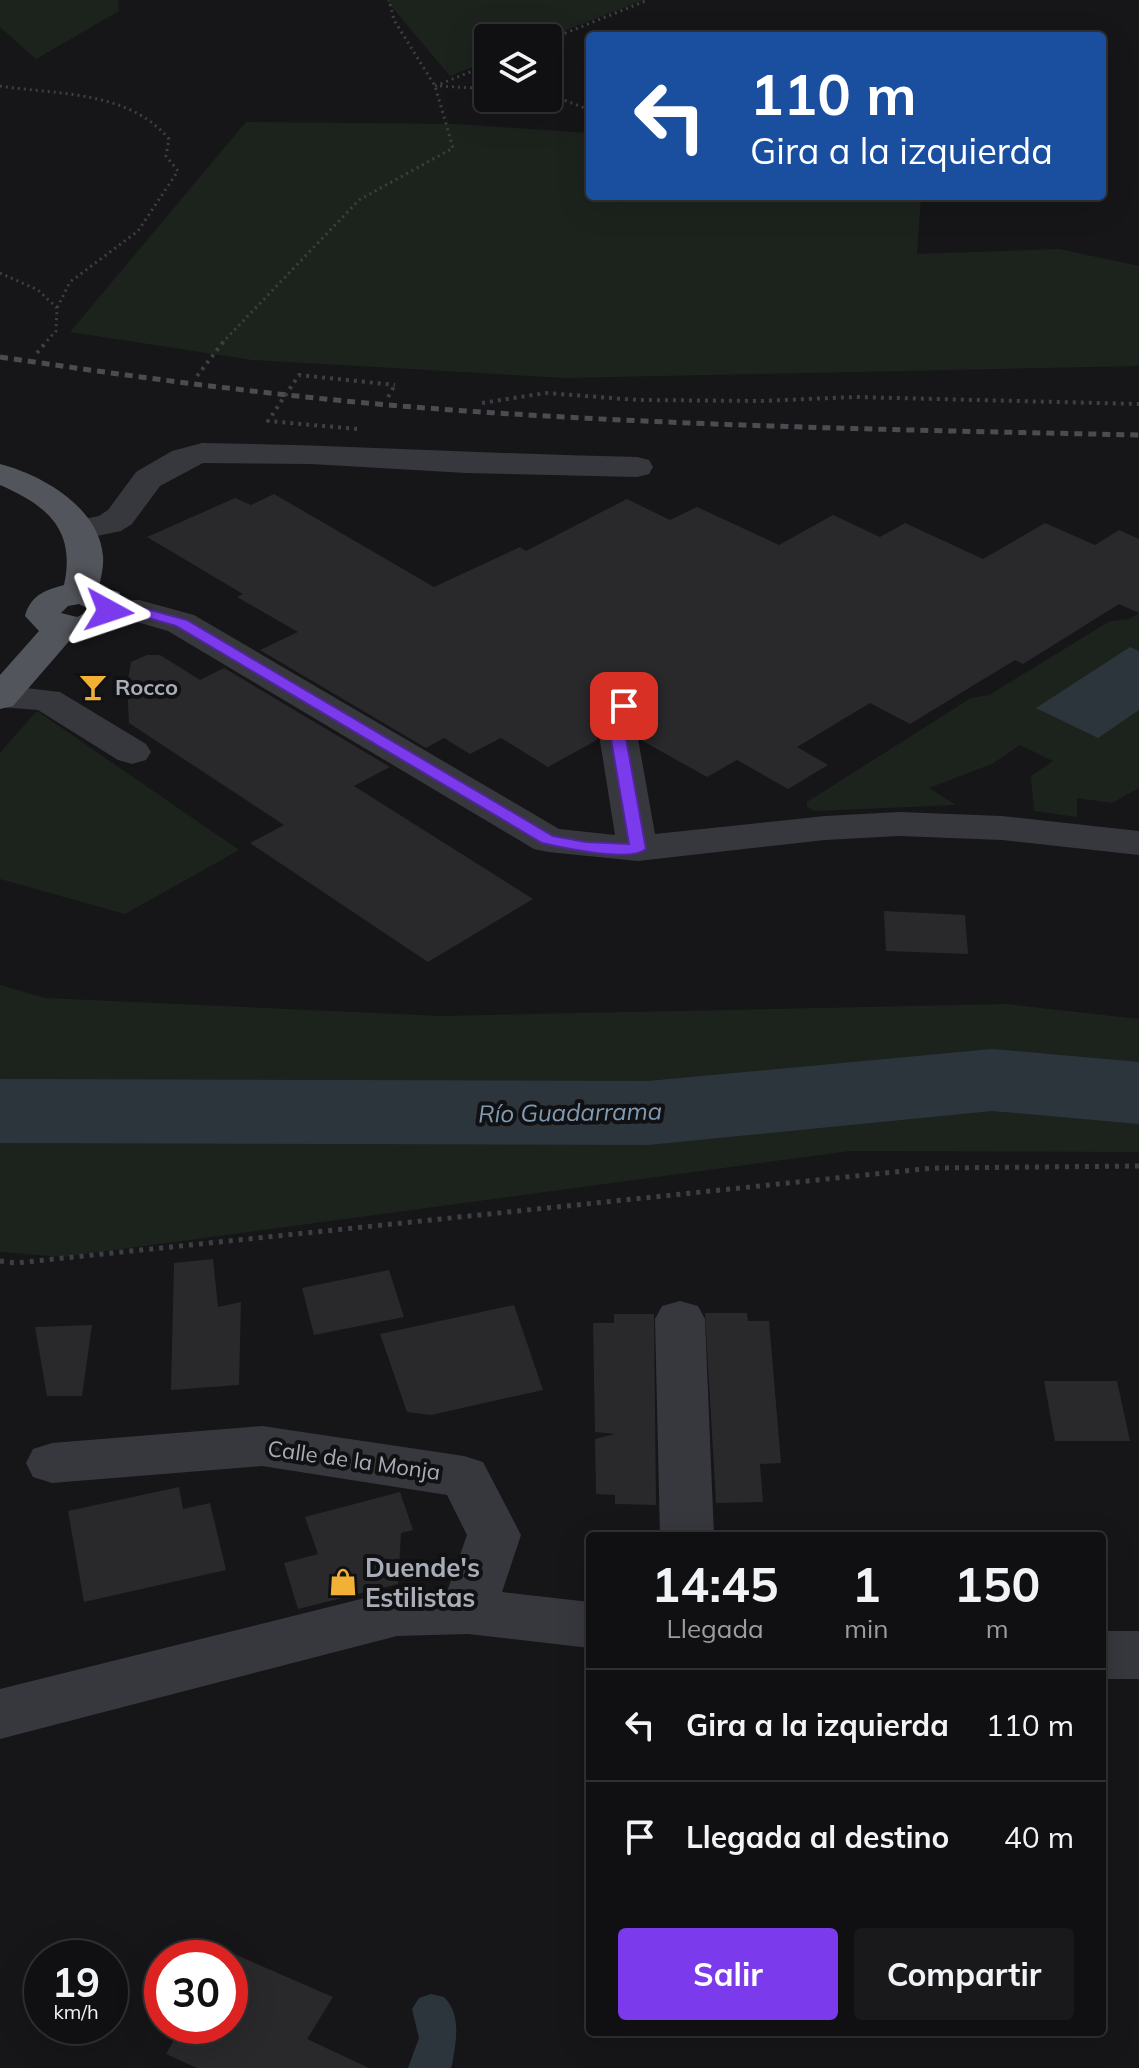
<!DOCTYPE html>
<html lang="es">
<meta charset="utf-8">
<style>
body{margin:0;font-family:Mulish,sans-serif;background:#19191b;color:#f1f3f6;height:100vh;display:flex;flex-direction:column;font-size:30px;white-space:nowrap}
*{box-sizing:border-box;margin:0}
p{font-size:26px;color:#9c9d9f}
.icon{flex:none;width:44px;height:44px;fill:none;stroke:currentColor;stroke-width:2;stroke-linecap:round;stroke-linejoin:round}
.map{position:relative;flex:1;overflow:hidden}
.sheet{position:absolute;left:586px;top:1532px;width:520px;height:504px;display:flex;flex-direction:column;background:#101012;border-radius:8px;box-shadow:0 8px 32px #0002,0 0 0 2px #303032}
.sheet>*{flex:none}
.banner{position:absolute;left:586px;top:32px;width:520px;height:168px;border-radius:8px;box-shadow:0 8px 32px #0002,0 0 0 2px #303032;background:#1a4fa0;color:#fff;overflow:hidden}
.tools{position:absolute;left:474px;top:24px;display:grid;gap:16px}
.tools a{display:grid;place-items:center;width:88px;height:88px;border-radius:8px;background:#101012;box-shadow:0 8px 32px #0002,0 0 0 2px #303032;font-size:40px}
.speed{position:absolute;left:24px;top:1940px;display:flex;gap:16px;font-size:40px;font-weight:700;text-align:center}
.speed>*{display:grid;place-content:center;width:104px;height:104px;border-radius:50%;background:#101012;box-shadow:0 8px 32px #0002,0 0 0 2px #303032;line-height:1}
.speed small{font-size:20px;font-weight:400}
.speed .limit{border:12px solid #d22;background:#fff;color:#111}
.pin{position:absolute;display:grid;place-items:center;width:68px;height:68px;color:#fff;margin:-34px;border-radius:16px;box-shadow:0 4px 12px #0006}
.me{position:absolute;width:88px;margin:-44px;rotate:95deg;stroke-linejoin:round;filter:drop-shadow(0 0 6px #0008)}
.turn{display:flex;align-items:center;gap:28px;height:168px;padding:0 32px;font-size:36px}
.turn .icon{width:104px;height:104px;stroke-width:2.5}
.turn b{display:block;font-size:56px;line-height:68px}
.eta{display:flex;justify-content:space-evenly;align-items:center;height:136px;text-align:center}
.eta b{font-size:48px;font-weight:700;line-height:56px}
.primary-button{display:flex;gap:16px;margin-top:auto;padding:16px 32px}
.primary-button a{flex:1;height:92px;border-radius:8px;background:#7c3aed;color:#fff;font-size:32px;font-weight:700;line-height:92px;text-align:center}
.primary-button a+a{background:#19191b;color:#f1f3f6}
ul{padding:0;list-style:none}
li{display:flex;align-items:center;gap:24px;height:112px;padding:0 32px;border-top:2px solid #303032}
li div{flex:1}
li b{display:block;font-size:30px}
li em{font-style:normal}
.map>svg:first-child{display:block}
.green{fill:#1c231d}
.water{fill:#2c353c}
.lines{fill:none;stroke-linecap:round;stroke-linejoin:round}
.river{fill:#2c353c;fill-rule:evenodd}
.building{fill:#29292c}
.path-far2{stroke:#3d3f44;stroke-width:3;stroke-dasharray:2 4;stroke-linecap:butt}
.path-far1{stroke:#3d3f44;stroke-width:4;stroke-dasharray:3 5;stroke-linecap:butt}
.path{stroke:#3d3f44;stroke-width:5;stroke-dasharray:4 6;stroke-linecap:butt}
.minor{fill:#37383d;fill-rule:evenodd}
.major{fill:#53555c;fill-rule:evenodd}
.rail{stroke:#4a4c52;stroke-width:5;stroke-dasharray:8 6;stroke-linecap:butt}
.path-bridge{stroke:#3d3f44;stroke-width:4;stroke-dasharray:3 5;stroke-linecap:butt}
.route{fill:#7c3aed;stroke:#51269a;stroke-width:2}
.labels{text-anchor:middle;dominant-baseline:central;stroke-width:8;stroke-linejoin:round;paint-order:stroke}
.poi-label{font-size:22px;font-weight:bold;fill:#a8adb8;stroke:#111113;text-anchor:start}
.street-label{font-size:22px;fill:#a8adb8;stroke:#111113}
.water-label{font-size:24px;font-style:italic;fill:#7f9bb3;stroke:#111113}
.near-poi-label{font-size:26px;font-weight:bold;fill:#a8adb8;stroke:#111113;text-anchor:start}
</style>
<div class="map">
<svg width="1139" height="2068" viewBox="0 0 1139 2068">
<rect width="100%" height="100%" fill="#161618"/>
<g class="green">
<path d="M 0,0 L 118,0 L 119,11 L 36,59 L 0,27 Z"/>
<path d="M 386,0 L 643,0 L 546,38 L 488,38 L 488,61 L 450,76 Z"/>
<path d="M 246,122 L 456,124 L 590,133 L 590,196 L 921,196 L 917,254 L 1059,249 L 1139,266 L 1139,366 L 566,378 L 252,360 L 70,332 Z"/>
<path d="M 1139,613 L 1139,788 L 1112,803 L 1077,798 L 1077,817 L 1034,811 L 1031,776 L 1053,761 L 1020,745 L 992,764 L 929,788 L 956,805 L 814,811 L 807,807 L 807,802 L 971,698 L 989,695 L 1110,621 L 1130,619 Z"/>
<path d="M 37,711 L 239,850 L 125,914 L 0,879 L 0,753 Z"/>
<path d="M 0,985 L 45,998 L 440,1016 L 1006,1004 L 1139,1019 L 1139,1152 L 850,1151 L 62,1257 L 0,1252 Z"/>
</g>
<g class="water">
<path d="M 1130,647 L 1139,651 L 1139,710 L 1098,738 L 1036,708 Z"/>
<path d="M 431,1994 L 444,1997 C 462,2015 456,2042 452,2065 L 451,2068 L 408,2068 L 419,2038 L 412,2009 L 419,1998 Z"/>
</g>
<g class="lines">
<path class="river" d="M 992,1049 L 1139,1062 L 1139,1124 L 992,1111 L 648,1145 L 0,1143 L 0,1079 L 648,1081 Z"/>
</g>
<g class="building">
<path d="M 274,494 L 434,587 L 520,547 L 526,551 L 627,499 L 670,520 L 697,507 L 779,545 L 833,515 L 880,537 L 905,523 L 983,559 L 1045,523 L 1095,545 L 1119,530 L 1139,539 L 1139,613 L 1119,604 L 1023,664 L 1015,660 L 910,724 L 870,703 L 797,747 L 828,765 L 788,789 L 737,760 L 707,777 L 641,740 L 638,722 L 645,704 L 638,695 L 625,692 L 608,696 L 594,720 L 597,740 L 548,767 L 501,738 L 470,754 L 444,738 L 426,748 L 260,650 L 298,632 L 237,597 L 243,594 L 147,537 L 235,498 L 251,505 Z"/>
<path d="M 147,655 L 160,655 L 200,680 L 224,668 L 390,767 L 354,786 L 533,899 L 428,962 L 250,843 L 284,825 L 129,723 L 127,685 L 131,662 Z"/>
<path d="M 884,911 L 965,915 L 968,954 L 886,951 Z"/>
<path d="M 213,1259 L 218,1307 L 241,1302 L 239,1385 L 171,1390 L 174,1263 Z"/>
<path d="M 389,1270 L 404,1317 L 314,1335 L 302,1288 Z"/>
<path d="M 514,1305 L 543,1390 L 431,1415 L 407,1412 L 380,1334 Z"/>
<path d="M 705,1313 L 747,1313 L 748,1321 L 769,1321 L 781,1463 L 760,1464 L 763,1502 L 716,1503 Z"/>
<path d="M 614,1314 L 654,1314 L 656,1505 L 615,1504 L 615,1495 L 596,1494 L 595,1439 L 615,1434 L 595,1432 L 593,1323 L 614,1323 Z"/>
<path d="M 92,1325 L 82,1396 L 47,1396 L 35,1327 Z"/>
<path d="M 1044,1381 L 1117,1381 L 1130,1441 L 1055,1441 Z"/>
<path d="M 179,1487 L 183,1509 L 210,1503 L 226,1570 L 84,1602 L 68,1511 Z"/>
<path d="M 400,1492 L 413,1530 L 401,1533 L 398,1584 L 298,1609 L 284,1563 L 318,1554 L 305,1517 Z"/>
<path d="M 227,1951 L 333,1997 L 307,2039 L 369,2068 L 197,2068 L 166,2054 L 182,2026 L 230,2026 L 230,1958 L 223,1958 Z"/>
</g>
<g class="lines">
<g class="path-far2">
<path d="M 548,40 L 648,0"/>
<path d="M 0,86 C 57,95 128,90 169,139 L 166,156 L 178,171 L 138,231 L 70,282 L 57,308"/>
<path d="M 435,86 L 488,65"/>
<path d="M 440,86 L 488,89"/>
<path d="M 548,94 L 590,110"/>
<path d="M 0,273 L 38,290 L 57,308 L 56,331 L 45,343"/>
<path d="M 222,343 L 359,200 L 453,148 L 435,86 L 394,20 L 389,0"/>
</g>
<g class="path-far1">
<path d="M 37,353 L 47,341"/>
<path d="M 197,376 L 224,341"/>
<path d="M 388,397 L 395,385"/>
<path d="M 482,403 L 546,393 L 638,400 L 761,401 L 855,397 L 1139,404"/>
</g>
<path class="path" d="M 0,1261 L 16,1263 L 933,1168 L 1139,1166"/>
<g class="minor">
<path d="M 202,443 C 347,445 492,454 637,457 L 649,460 L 653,467 L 649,474 L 637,477 L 466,473 L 311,464 L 203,463 L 160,486 L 132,524 L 121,531 L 77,540 L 65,537 L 60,530 L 65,523 L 99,516 L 108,510 L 136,472 L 172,451 Z"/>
<path d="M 109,600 L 139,600 L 194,615 L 559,829 L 615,835 L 597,722 L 611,698 L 624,695 L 637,698 L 643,706 L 635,722 L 655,834 L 825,816 L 899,812 L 1002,816 L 1139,831 L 1139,855 L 1002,840 L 899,836 L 825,840 L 638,861 L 548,852 L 534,849 L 168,631 L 137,622 L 96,619 L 91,611 L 96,603 Z"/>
<path d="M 0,685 L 60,692 L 146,744 L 151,752 L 146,760 L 132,764 L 118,760 L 38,710 L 0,707 Z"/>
<path d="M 680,1301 L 698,1306 L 705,1319 L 714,1536 L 660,1536 L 655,1319 L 662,1306 Z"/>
<path d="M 262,1426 L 464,1456 L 483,1462 L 521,1535 L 502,1592 L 590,1602 L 590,1648 L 468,1634 L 397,1636 L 0,1739 L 0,1689 L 397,1590 L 448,1589 L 467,1535 L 447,1495 L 262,1466 L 52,1483 L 33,1477 L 26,1463 L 33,1449 L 52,1443 Z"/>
<rect x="1102" y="1631" width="37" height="48"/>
</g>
<path class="major" d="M 0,464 C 42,475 99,507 103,556 C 104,566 101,577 99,587 L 119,592 L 127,611 L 108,631 L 71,639 L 13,706 L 0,709 L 0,675 L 39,631 L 25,616 C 31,595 45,590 64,585 C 76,530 48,506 0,485 ZM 79,604 L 91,610 L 77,617 L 61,613 L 68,606 Z"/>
<path class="rail" d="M 0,357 C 142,378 283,397 426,408 C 663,426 901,430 1139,435"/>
<path class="path-bridge" d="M 357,429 L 268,421 L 299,375 L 395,385"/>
</g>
<path class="route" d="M 109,606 L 139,607 L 187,620 L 553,836 L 586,842 L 629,844 L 608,722 L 619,702 L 630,702 L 632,706 L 623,722 L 646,849 C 630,863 564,848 542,843 L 176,626 L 138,615 L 104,614 L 102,611 Z"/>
<defs>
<symbol id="bar-bare" viewBox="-9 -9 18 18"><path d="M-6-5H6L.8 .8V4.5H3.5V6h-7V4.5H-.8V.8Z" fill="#f2b134" stroke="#111113" stroke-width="2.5" paint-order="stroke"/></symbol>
<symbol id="shop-bare" viewBox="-9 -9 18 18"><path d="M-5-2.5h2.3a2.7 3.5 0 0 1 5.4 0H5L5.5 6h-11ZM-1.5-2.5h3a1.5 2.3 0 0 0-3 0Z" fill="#f2b134" stroke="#111113" stroke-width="2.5" paint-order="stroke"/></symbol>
</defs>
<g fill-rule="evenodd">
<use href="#bar-bare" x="73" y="667" width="40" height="40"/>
<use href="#shop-bare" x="323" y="1562" width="40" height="40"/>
</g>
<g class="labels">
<g class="poi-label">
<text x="115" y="687">Rocco</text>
</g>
<g class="street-label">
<text transform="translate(354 1460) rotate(8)">Calle de la Monja</text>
</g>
<g class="water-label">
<text transform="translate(570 1112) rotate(-1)">Río Guadarrama</text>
</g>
<g class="near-poi-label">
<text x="365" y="1567">Duende's<tspan x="365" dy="30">Estilistas</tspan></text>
</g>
</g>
</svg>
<div class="tools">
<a><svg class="icon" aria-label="layers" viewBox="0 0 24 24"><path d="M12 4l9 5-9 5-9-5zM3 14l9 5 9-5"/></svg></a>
</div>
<div class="speed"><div>19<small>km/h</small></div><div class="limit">30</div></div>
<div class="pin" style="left:624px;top:706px;background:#d93025"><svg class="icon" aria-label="arrive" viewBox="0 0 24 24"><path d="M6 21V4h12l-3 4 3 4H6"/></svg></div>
<svg class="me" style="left:109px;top:611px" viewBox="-20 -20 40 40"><path d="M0-17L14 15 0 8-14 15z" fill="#7c3aed" stroke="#fff" stroke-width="4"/></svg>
<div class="banner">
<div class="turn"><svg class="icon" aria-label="left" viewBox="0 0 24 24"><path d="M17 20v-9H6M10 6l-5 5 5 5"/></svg><div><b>110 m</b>Gira a la izquierda</div></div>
</div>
<section class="sheet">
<div class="eta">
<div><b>14:45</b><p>Llegada</p></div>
<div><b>1</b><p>min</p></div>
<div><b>150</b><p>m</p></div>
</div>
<ul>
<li><svg class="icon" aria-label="left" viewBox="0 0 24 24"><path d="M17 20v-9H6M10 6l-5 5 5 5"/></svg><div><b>Gira a la izquierda</b></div><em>110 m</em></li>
<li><svg class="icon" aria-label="arrive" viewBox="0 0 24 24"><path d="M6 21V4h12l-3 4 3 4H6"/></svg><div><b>Llegada al destino</b></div><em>40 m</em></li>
</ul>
<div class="primary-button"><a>Salir</a><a>Compartir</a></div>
</section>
</div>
